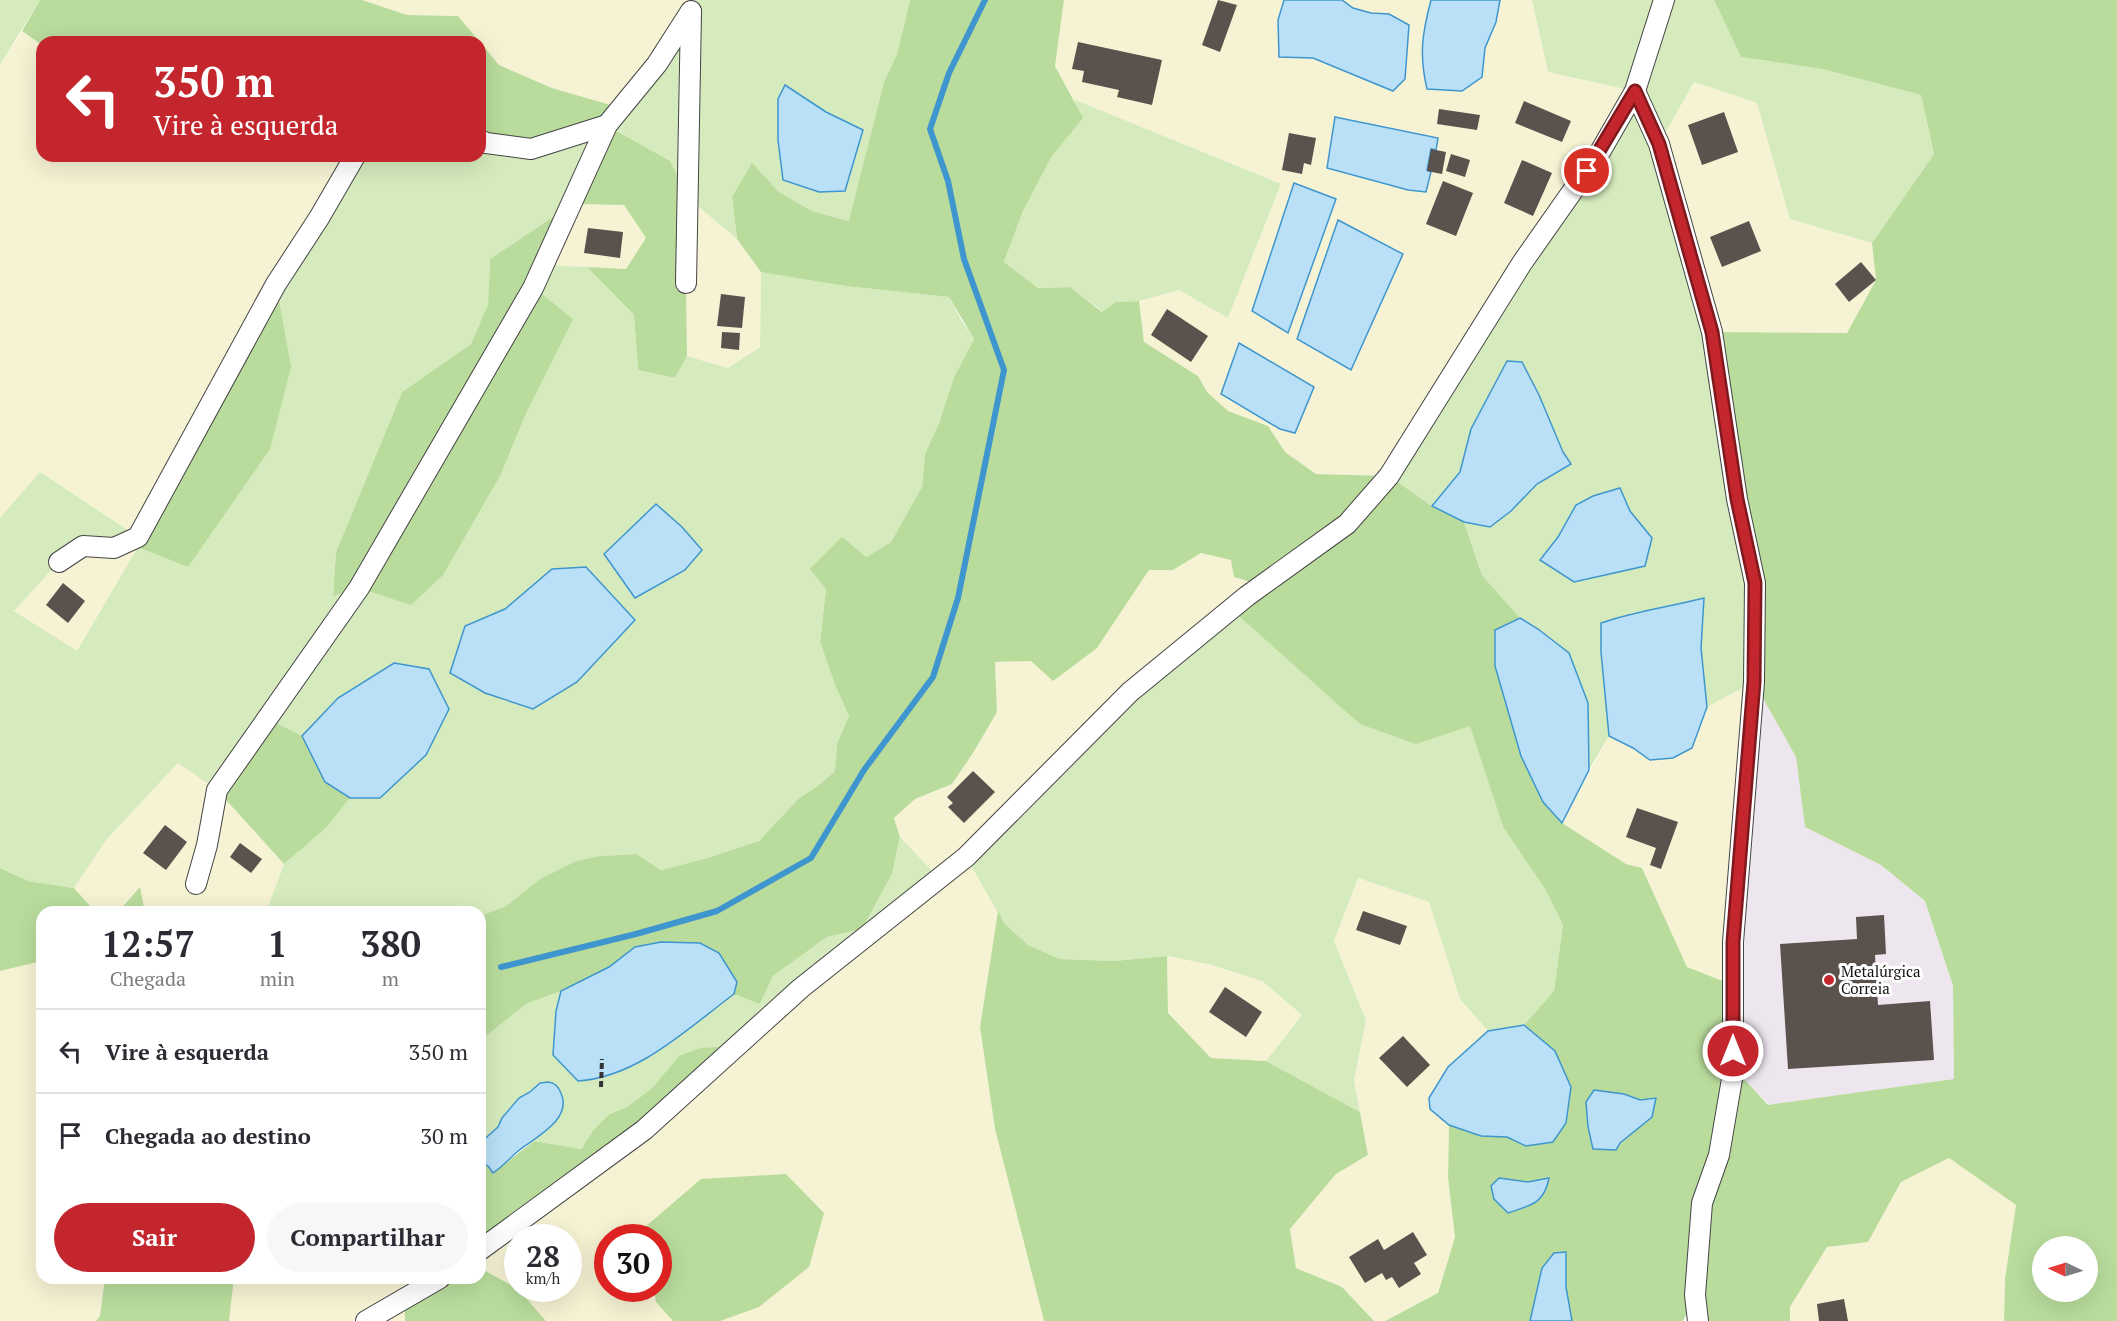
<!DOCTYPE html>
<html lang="pt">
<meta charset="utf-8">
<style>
body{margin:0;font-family:"PT Serif",serif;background:#f7f7f7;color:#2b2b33;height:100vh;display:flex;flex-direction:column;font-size:22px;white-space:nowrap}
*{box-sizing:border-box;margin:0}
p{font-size:20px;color:#7c7c81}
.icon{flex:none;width:33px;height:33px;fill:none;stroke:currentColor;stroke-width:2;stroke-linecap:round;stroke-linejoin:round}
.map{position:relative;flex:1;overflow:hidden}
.sheet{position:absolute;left:36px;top:906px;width:450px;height:378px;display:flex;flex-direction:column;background:#fff;border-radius:18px;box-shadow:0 6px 24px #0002}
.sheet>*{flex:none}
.hud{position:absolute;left:36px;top:36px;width:450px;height:126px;border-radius:18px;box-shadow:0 6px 24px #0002;background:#c4262e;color:#fff;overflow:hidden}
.needle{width:39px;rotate:274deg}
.fabs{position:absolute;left:2032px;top:1236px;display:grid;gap:12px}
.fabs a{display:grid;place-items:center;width:66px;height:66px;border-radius:50%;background:#fff;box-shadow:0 6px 24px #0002;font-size:30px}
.speed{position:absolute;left:504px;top:1224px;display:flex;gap:12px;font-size:30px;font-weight:700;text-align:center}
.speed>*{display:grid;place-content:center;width:78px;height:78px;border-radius:50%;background:#fff;box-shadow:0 6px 24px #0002;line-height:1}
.speed small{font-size:15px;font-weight:400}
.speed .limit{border:9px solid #d22;background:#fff;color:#111}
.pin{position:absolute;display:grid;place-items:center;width:51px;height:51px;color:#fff;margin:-26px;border:3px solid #fff;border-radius:50%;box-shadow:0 2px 6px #0007}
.me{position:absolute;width:66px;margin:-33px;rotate:0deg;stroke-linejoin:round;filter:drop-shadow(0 0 4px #0008)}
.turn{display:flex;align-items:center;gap:21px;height:126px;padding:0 18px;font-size:27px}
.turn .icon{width:78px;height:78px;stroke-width:2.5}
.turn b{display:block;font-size:42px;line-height:51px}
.eta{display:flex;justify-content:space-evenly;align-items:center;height:102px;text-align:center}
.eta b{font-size:36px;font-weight:700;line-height:42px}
.action{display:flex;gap:12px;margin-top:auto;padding:12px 18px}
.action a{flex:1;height:69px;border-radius:36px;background:#c4262e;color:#fff;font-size:24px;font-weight:700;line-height:69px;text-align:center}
.action a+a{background:#f7f7f7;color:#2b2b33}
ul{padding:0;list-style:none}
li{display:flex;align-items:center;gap:18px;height:84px;padding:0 18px;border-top:2px solid #e1e1e2}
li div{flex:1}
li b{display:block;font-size:22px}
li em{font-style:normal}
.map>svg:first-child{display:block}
.industrial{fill:#eee6ef}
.farmland{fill:#f6f3d4;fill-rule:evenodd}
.green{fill:#d5ebbd}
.forest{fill:#b9dc9c;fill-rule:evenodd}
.water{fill:#b9e0f7;stroke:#3f96cf;stroke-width:1.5}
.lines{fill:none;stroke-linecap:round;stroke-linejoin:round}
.stream{stroke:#3f96cf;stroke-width:6}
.building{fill:#5a524d}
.minor-casing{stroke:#444;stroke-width:22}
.path{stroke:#333;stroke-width:4;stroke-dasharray:6 3;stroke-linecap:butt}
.minor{stroke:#fff;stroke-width:20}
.route-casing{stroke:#7f191e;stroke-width:15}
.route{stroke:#c4262e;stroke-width:10}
.poi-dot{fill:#c4262e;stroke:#fff;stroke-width:2}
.labels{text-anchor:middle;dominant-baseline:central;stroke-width:6;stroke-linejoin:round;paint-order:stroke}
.poi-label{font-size:15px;fill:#111;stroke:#fff;text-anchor:start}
</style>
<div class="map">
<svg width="2117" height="1321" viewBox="0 0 2117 1321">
<rect width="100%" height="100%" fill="#fffdf5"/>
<path class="industrial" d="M 1754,682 L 1796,757 L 1805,827 L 1881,865 L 1925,901 L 1953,986 L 1954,1079 L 1769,1105 L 1747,1082 L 1733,1073 Z"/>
<g class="farmland">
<path d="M 362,0 L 691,0 L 691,11 L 621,108 L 552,88 L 499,65 L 458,16 L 407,15 Z"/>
<path d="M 1064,0 L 1532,0 L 1548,72 L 1635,91 L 1389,476 L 1316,474 L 1285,452 L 1268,426 L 1228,411 L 1207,393 L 1198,376 L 1144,342 L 1139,301 L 1179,290 L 1228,318 L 1281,184 L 1073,99 L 1055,66 Z"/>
<path d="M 22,31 L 42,45 L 42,156 L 355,156 L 138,547 L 77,652 L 14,611 L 59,562 L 41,472 L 0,518 L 0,65 Z"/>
<path d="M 1694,82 L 1757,103 L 1791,219 L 1872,243 L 1876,280 L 1847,333 L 1712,332 L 1659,144 Z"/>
<path d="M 688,198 L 737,239 L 761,272 L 760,347 L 728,368 L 687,356 L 686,283 Z"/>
<path d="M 572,204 L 624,205 L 646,238 L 626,269 L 544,265 Z"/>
<path d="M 1201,553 L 1231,560 L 1251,582 L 966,857 L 998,911 L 980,1027 L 995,1129 L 1044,1321 L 546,1321 L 518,1289 L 480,1268 L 480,1250 L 939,878 L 900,837 L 894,818 L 915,799 L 952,784 L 973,753 L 997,712 L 995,662 L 1031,661 L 1097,648 L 1149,570 L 1173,570 ZM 518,1238 L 568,1238 L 568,1288 L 518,1288 ZM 608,1238 L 658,1238 L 658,1288 L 608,1288 Z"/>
<path d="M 1754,682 L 1733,985 L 1687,967 L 1642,868 L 1626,864 L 1562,823 L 1609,736 L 1633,748 L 1650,760 L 1692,748 L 1707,707 Z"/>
<path d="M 178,763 L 217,790 L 284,864 L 266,912 L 145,912 L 140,888 L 119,911 L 92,908 L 74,888 L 107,839 Z"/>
<path d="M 1358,878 L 1429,902 L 1460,999 L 1488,1031 L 1448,1067 L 1430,1109 L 1449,1125 L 1448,1178 L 1455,1237 L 1438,1293 L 1385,1321 L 1374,1321 L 1342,1287 L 1296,1268 L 1290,1229 L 1336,1174 L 1368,1155 L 1354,1080 L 1366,1020 L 1334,941 Z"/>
<path d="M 1167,956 L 1212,965 L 1262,980 L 1302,1015 L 1266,1061 L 1211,1058 L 1168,1013 Z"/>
<path d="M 42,961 L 42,1278 L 105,1278 L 100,1316 L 96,1321 L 0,1321 L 0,971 Z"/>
<path d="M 1949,1158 L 2016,1205 L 2005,1279 L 2004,1321 L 1790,1321 L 1790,1307 L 1827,1247 L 1868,1242 L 1901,1182 Z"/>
<path d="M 234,1278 L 425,1278 L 404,1299 L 405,1321 L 229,1321 Z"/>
</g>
<g class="green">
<path d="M 0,0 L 40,0 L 0,65 Z"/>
<path d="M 691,0 L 910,0 L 897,54 L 884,82 L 850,221 L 812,211 L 779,192 L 752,164 L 732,197 L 737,239 L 688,198 L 572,204 L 490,259 L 488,304 L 471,344 L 402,392 L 336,552 L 333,595 L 501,474 L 528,409 L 533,288 L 544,265 L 587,267 L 634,315 L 638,370 L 675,378 L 687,356 L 728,368 L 760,347 L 761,272 L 845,286 L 949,297 L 962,321 L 974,339 L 954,377 L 939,423 L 925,454 L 922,487 L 891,542 L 866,557 L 826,589 L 820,642 L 835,685 L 849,716 L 837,743 L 835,771 L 818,786 L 798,799 L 759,841 L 704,859 L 661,870 L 637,854 L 599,856 L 576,861 L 540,879 L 506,906 L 480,916 L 480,912 L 266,912 L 284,864 L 326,828 L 350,798 L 381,798 L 426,755 L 449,708 L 338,698 L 302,736 L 267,718 L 217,790 L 178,763 L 107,839 L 74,888 L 28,881 L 0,868 L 0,518 L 40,472 L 138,537 L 59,562 L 14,611 L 77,651 L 138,547 L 276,284 L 355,156 L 480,156 L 480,140 L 607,125 L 691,11 Z"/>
<path d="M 1532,0 L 1714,0 L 1741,57 L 1822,69 L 1921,95 L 1934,154 L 1872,243 L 1790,219 L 1757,103 L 1694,82 L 1659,144 L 1712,332 L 1755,583 L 1754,682 L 1707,707 L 1701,648 L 1704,598 L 1665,608 L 1631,613 L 1601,652 L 1609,736 L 1589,770 L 1588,703 L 1538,629 L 1520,618 L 1482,575 L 1464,522 L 1432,506 L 1389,476 L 1634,91 L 1548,72 Z"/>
<path d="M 1073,99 L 1281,184 L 1228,318 L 1179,290 L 1139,301 L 1116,302 L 1103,312 L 1070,287 L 1038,288 L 1004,262 L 1023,211 L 1052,156 L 1082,118 Z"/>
<path d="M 1231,609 L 1416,744 L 1470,725 L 1503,827 L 1545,889 L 1563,925 L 1554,991 L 1524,1025 L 1488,1031 L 1460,999 L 1429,902 L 1358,878 L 1334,941 L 1366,1020 L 1354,1080 L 1360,1112 L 1266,1061 L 1302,1015 L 1262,981 L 1212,965 L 1167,956 L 1114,961 L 1060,959 L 1028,945 L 1004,923 L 966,857 Z"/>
<path d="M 900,837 L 940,879 L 737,1046 L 679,1056 L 651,1089 L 627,1107 L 608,1115 L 594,1129 L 581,1149 L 534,1141 L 480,1162 L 480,1041 L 526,1004 L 561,991 L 635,947 L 760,1004 L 773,976 L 827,937 L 862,929 L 892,874 Z"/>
</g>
<g class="forest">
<path d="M 40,0 L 362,0 L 407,15 L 458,16 L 480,42 L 332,42 L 320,36 L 315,42 L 42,42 L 42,45 L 22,31 Z"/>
<path d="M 910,0 L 1064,0 L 1055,66 L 1083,118 L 1052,156 L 1023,211 L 1004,262 L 1038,288 L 1070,287 L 1102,312 L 1116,302 L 1139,301 L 1144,342 L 1198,376 L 1207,392 L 1228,411 L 1268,426 L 1285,452 L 1316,474 L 1389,476 L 1432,506 L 1464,522 L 1482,575 L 1520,618 L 1495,630 L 1543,802 L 1562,823 L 1626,864 L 1642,868 L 1687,967 L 1733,985 L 1733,1073 L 1747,1082 L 1768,1105 L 1954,1079 L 1953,986 L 1925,901 L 1881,865 L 1805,827 L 1796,757 L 1754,682 L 1755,583 L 1712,332 L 1847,333 L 1876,280 L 1872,243 L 1934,154 L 1921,95 L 1822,69 L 1741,57 L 1714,0 L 2117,0 L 2117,1321 L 2004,1321 L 2005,1279 L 2016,1205 L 1949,1158 L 1901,1182 L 1868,1242 L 1827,1247 L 1790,1307 L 1790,1321 L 1698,1321 L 1695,1296 L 1683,1321 L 1385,1321 L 1438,1293 L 1455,1237 L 1448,1178 L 1449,1125 L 1481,1136 L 1507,1137 L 1526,1146 L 1566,1123 L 1571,1087 L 1555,1051 L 1524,1025 L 1554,991 L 1563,925 L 1545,889 L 1503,827 L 1470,726 L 1416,744 L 1360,724 L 1231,609 L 1251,582 L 1234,577 L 1231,560 L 1201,553 L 1173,570 L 1149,570 L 1097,648 L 1053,681 L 1031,661 L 995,662 L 997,712 L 973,753 L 952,784 L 915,799 L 894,818 L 900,837 L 892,874 L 862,929 L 827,937 L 773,976 L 760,1004 L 734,994 L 737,981 L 635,947 L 609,967 L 561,991 L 526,1004 L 480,1041 L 480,916 L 506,906 L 540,879 L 576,861 L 599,856 L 637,854 L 661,870 L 704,859 L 759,841 L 798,799 L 818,786 L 835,771 L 837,743 L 849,716 L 835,685 L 820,642 L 826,589 L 810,569 L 842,537 L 866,557 L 891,542 L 922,487 L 925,454 L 939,423 L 954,377 L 974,339 L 949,297 L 845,286 L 761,272 L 737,239 L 732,197 L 752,163 L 779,192 L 812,211 L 849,221 L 884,82 L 897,54 ZM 2043,1246 L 2088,1246 L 2088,1292 L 2043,1292 Z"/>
<path d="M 480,42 L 499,65 L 552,88 L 621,108 L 607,126 L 670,161 L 688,198 L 686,283 L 687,356 L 675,378 L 638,370 L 634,315 L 587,267 L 626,269 L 646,238 L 624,205 L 572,204 L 533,287 L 573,319 L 528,409 L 501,474 L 443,575 L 411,605 L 359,588 L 333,596 L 336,552 L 402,392 L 471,344 L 488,304 L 490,259 L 572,204 L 607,126 L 531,149 L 480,140 Z"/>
<path d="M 276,284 L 291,367 L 270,449 L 188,567 L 138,547 Z"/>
<path d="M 267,718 L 302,736 L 325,782 L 350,798 L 326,828 L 284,864 L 217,790 Z"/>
<path d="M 0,868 L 28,881 L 74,888 L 92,908 L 119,911 L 140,887 L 145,912 L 42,912 L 42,961 L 0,971 Z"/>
<path d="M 998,911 L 1004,923 L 1028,945 L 1060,959 L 1114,961 L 1167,956 L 1168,1013 L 1211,1058 L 1266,1061 L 1360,1112 L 1368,1155 L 1336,1174 L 1290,1229 L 1296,1268 L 1342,1287 L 1374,1321 L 1044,1321 L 995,1129 L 980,1027 Z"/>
<path d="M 737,1046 L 480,1250 L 480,1162 L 488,1166 L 493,1173 L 534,1141 L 581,1149 L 594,1129 L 608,1115 L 627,1107 L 651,1089 L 679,1056 L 701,1048 Z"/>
<path d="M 786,1174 L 824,1213 L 809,1267 L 759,1307 L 720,1321 L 673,1321 L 656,1302 L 654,1289 L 658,1288 L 658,1238 L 647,1237 L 645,1227 L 701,1179 Z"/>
<path d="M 480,1268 L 518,1289 L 546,1321 L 405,1321 L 404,1299 L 425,1278 L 480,1278 Z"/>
<path d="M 105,1278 L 234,1278 L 229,1321 L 96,1321 L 100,1316 Z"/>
</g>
<g class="water">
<path d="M 1284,0 L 1342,0 L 1353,8 L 1371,13 L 1389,14 L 1409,25 L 1405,79 L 1393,91 L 1313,58 L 1279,57 L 1278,20 Z"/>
<path d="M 1431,0 L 1500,0 L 1496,22 L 1485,48 L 1482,77 L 1462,91 L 1427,89 C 1419,55 1422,34 1431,0 Z"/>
<path d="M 785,85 L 826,112 L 863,130 L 845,191 L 819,192 L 783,180 L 778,140 L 778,99 Z"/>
<path d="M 1335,117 L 1438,138 L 1436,150 L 1431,149 L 1427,170 L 1431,172 L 1426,192 L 1408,190 L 1327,168 Z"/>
<path d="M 1294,183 L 1336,199 L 1288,333 L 1252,311 Z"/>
<path d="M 1338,220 L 1403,254 L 1351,370 L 1297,339 Z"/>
<path d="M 1239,343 L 1314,387 L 1295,433 L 1280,429 L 1221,394 Z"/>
<path d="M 1507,361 L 1522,362 L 1539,395 L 1563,452 L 1571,464 L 1537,484 L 1511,511 L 1490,527 L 1464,522 L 1432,506 L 1460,472 L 1471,429 Z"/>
<path d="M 1620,488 L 1630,511 L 1652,538 L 1645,566 L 1574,582 L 1540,560 L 1558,537 L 1576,505 L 1593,496 Z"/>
<path d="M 656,504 L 682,527 L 702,550 L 685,570 L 635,598 L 604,554 Z"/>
<path d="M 586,567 L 635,620 L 577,682 L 533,709 L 485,693 L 450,673 L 465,626 L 505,609 L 552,569 Z"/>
<path d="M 1704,598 L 1701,648 L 1707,707 L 1692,748 L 1673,758 L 1650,760 L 1633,748 L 1609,736 L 1601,652 L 1601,623 C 1635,611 1669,607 1704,598 Z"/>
<path d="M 1520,618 L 1538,629 L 1569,653 L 1588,703 L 1589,770 L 1562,823 L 1543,802 L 1521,756 L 1495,666 L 1495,630 Z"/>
<path d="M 394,663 L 429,669 L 449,709 L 426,755 L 380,798 L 350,798 L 325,782 L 302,736 L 338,698 Z"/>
<path d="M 661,942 L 700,943 L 719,953 L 737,982 L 734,994 C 687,1029 638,1077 578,1081 L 553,1055 L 556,1011 L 561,991 L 609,967 L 635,947 Z"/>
<path d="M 1524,1025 L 1555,1051 L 1571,1087 L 1566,1123 L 1553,1142 L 1526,1146 L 1507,1137 L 1481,1136 L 1449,1125 L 1430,1109 L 1429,1098 L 1448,1067 L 1488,1031 Z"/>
<path d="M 548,1082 C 555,1083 558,1086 561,1093 C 573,1120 534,1138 517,1152 C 509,1159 502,1167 493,1173 L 488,1166 L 480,1162 L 480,1143 L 498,1127 L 502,1118 L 519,1098 L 530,1092 L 540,1083 Z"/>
<path d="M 1594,1090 L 1624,1094 L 1640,1100 L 1656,1098 L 1652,1117 L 1620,1143 L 1616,1150 L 1593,1149 L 1588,1127 L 1586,1102 Z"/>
<path d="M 1499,1178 L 1528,1182 L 1549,1178 C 1544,1204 1531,1205 1508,1213 L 1494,1199 L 1491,1186 Z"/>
<path d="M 1566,1252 L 1566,1287 L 1572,1321 L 1530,1321 L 1542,1268 L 1554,1253 Z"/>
</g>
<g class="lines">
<path class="stream" d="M 501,967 L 636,934 L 717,911 L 811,858 L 864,770 L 933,677 L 958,598 L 1004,370 L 964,259 L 948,181 L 930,129 L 949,73 L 985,0"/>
</g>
<g class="building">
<path d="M 1218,0 L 1237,5 L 1220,52 L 1202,45 Z"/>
<path d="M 1078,42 L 1162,60 L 1152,105 L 1117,97 L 1119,90 L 1082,82 L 1084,71 L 1072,69 Z"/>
<path d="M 1524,101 L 1571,121 L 1562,142 L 1515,123 Z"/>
<path d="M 1439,109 L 1480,115 L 1477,130 L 1437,124 Z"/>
<path d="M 1724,112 L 1738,152 L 1702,165 L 1688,125 Z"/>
<path d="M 1289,133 L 1316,138 L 1311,165 L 1304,163 L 1302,174 L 1282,170 Z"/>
<path d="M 1431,149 L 1446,152 L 1442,174 L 1427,171 Z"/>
<path d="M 1451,154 L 1470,160 L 1465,177 L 1446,171 Z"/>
<path d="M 1522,160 L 1552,173 L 1533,216 L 1504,203 Z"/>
<path d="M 1443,181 L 1473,193 L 1456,236 L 1426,224 Z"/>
<path d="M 1749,221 L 1761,251 L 1722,267 L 1710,237 Z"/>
<path d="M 588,228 L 623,232 L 620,258 L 584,253 Z"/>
<path d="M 1861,262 L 1876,280 L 1849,302 L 1835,284 Z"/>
<path d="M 721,294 L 745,297 L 742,328 L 717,326 Z"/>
<path d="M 1167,309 L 1208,336 L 1191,362 L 1151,335 Z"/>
<path d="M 722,332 L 740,333 L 739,350 L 721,348 Z"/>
<path d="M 63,583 L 85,601 L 68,623 L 46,605 Z"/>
<path d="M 973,771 L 995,792 L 964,823 L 948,807 L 953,803 L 947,797 Z"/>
<path d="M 1637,808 L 1678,822 L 1661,869 L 1650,865 L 1656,848 L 1626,837 Z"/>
<path d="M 165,825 L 187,842 L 166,870 L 143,853 Z"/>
<path d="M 240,843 L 262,859 L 251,873 L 230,857 Z"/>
<path d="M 1363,911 L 1407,926 L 1400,945 L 1356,930 Z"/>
<path d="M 1884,915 L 1886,954 L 1875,955 L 1878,1005 L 1930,1001 L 1934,1060 L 1788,1069 L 1780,944 L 1857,939 L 1856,917 Z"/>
<path d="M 1225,987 L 1262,1012 L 1246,1037 L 1209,1012 Z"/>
<path d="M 1403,1036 L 1430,1065 L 1407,1087 L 1379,1058 Z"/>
<path d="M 1413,1232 L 1427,1255 L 1414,1263 L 1421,1274 L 1399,1288 L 1392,1277 L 1386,1280 L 1382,1273 L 1365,1283 L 1349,1257 L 1378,1239 L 1384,1250 Z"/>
<path d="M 1844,1299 L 1848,1321 L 1819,1321 L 1817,1304 Z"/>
</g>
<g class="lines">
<defs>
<g id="minor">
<path d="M 1635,91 L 1659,144 L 1712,332 L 1737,499 L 1755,583 L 1754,682 L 1733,942 L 1733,1073 L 1719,1155 L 1702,1203 L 1695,1295 L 1698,1321"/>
<path d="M 480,140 L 486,143 L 531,149 L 607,125"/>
<path d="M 686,283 L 691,12"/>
<path d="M 59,562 L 83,546 L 114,548 L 138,537 L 276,284 L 319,218 L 355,156"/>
<path d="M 196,884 L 207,845 L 217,790 L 359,588 L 533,288 L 607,125 L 657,64 L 691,11"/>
<path d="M 480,1250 L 644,1130 L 801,988 L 966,857 L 1130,692 L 1247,596 L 1347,524 L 1389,476 L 1522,263 L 1600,152 L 1635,91 L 1664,0"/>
<path d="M 366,1321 L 440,1278"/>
</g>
</defs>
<use href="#minor" class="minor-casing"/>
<path class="path" d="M 601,1087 L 602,1059"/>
<use href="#minor" class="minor"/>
</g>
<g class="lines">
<defs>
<path id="route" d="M 1587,171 L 1635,91 L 1659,144 L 1712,332 L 1737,499 L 1755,583 L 1754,682 L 1733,942 L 1733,1051"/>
</defs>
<use href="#route" class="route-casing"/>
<use href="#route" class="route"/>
</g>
<circle class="poi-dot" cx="1829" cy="980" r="6"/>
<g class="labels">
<g class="poi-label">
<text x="1841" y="971">Metalúrgica<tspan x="1841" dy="17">Correia</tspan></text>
</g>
</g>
</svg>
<div class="fabs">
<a><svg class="needle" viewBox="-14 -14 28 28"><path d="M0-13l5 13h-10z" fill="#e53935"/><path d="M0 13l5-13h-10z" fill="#7c7c81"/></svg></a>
</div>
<div class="speed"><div>28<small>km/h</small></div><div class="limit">30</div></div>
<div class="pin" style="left:1587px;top:171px;background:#d93025"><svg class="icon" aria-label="arrive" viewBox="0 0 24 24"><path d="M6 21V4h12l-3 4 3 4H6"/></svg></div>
<svg class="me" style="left:1733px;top:1051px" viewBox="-20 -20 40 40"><circle r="17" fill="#c4262e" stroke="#fff" stroke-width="3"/><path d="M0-11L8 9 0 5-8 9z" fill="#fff"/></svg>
<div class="hud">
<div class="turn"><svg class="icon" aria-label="left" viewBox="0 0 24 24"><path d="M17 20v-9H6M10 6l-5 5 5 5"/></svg><div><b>350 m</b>Vire à esquerda</div></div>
</div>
<section class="sheet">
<div class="eta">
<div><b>12:57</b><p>Chegada</p></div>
<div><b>1</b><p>min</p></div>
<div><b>380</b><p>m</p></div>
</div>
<ul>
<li><svg class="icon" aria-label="left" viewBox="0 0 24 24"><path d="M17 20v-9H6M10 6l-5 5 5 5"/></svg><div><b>Vire à esquerda</b></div><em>350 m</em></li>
<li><svg class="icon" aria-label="arrive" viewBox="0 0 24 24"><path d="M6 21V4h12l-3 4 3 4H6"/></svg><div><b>Chegada ao destino</b></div><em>30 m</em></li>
</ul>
<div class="action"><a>Sair</a><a>Compartilhar</a></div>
</section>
</div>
